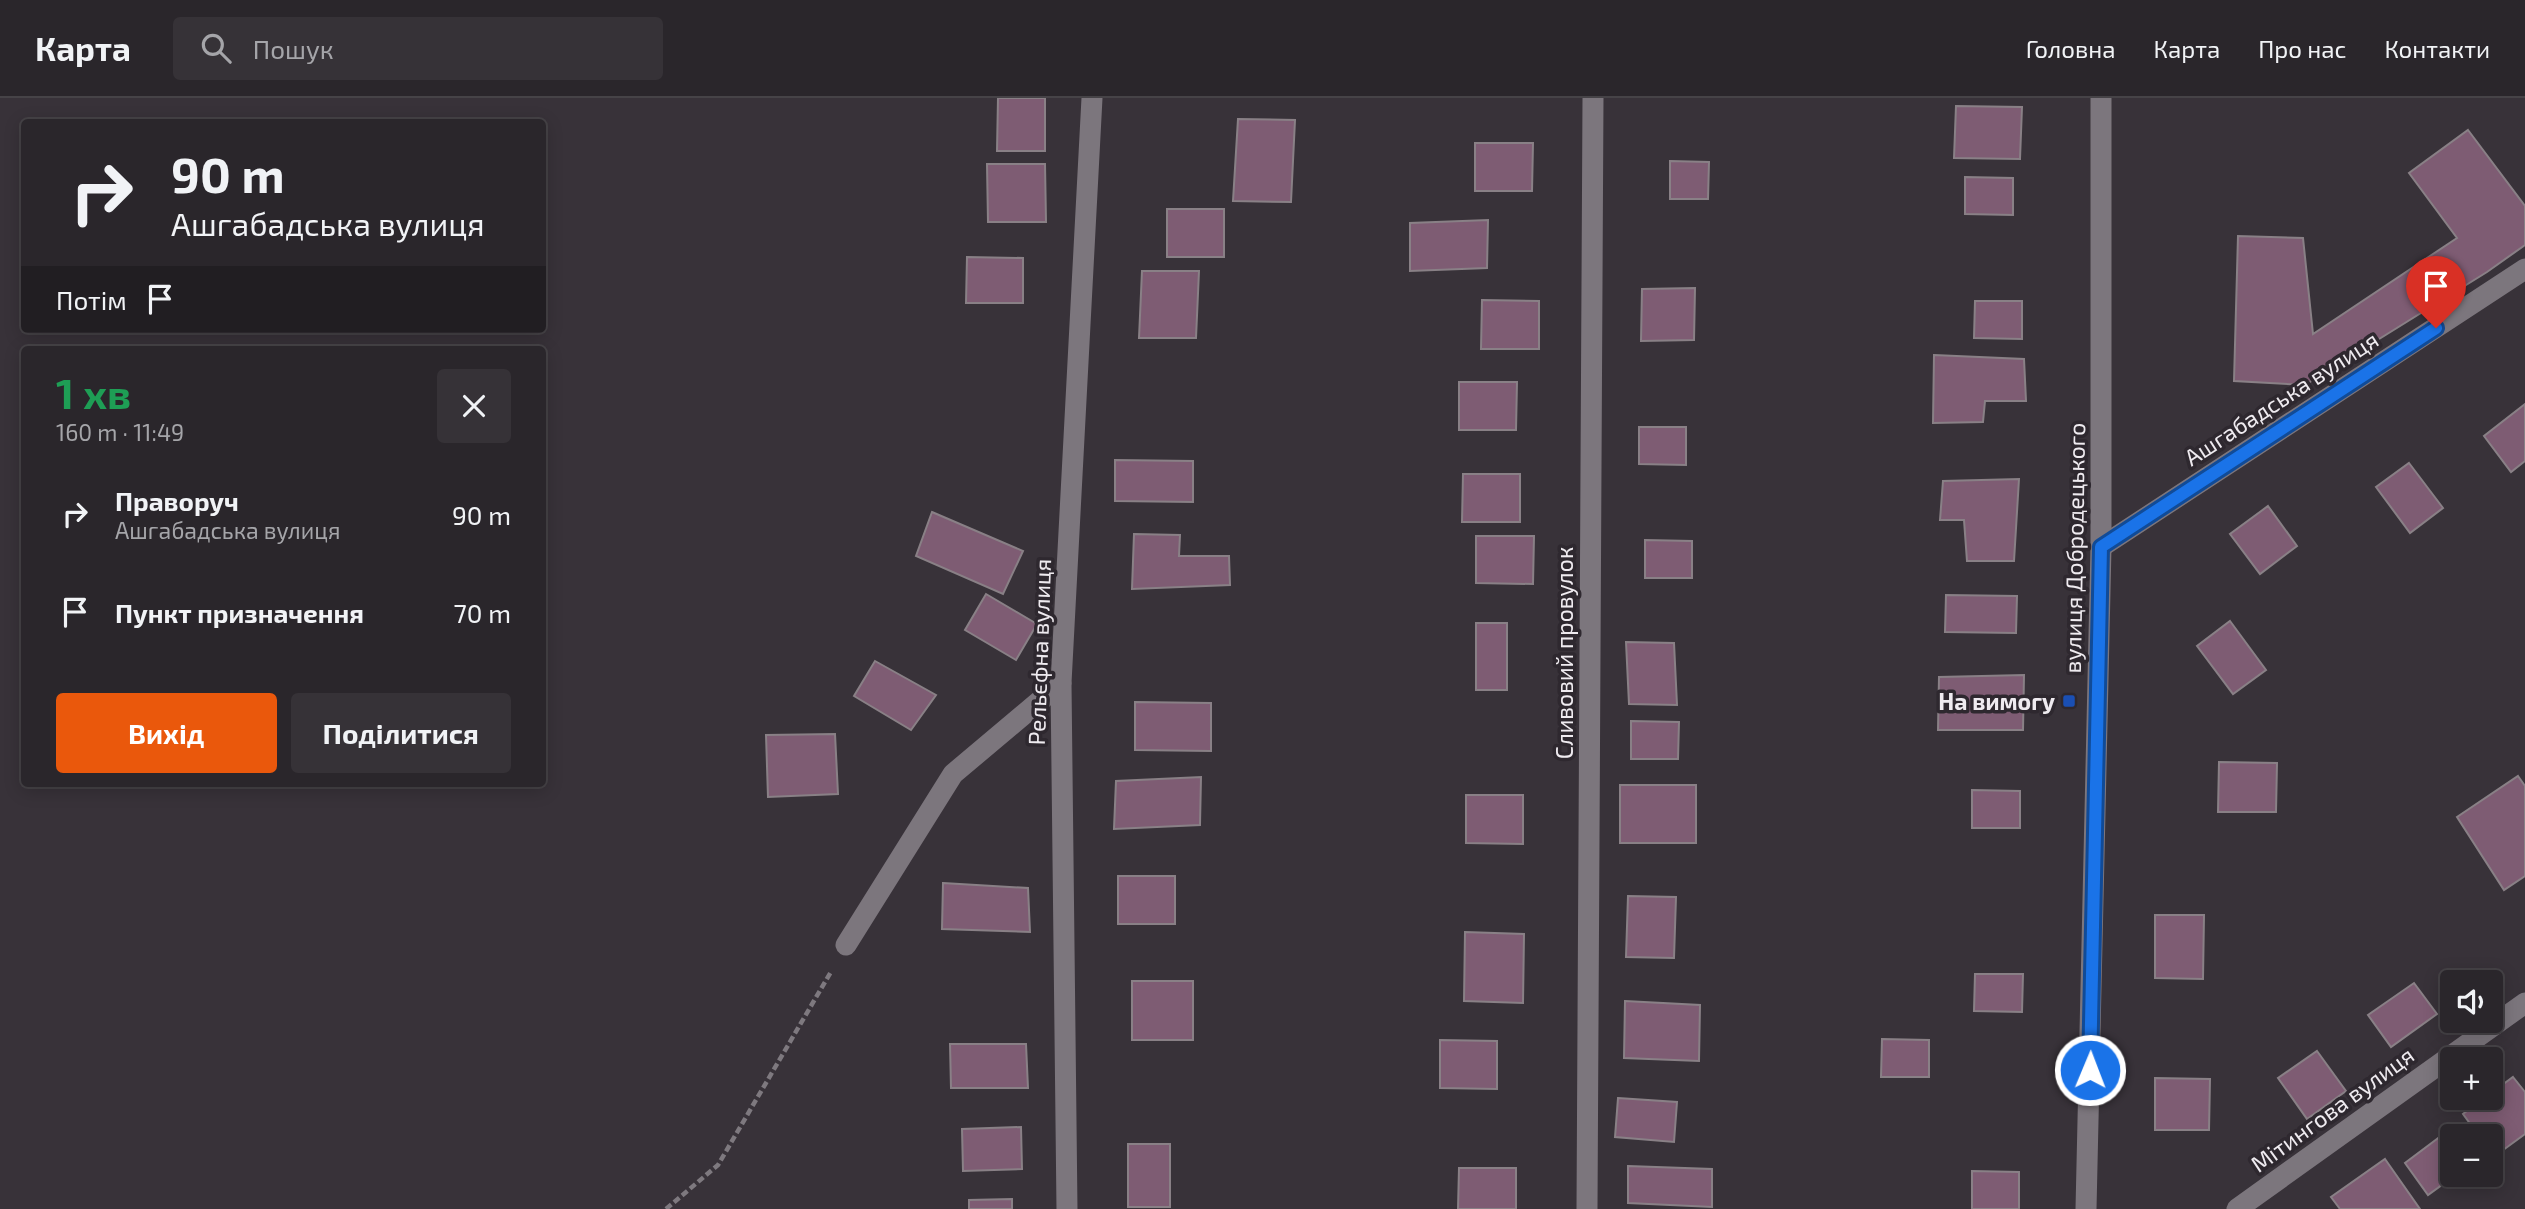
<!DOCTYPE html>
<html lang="uk">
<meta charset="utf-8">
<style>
body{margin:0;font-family:"Exo 2",sans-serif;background:#363237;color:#f1f3f6;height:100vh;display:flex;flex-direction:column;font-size:26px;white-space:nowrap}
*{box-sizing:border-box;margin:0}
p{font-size:23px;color:#a5a5a9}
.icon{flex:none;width:38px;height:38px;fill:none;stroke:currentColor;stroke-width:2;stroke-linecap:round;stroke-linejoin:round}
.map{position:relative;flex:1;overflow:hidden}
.sheet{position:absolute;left:21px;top:248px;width:525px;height:441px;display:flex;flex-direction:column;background:#2a262b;border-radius:7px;box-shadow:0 4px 18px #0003,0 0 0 2px #464347}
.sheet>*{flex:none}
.top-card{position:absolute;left:21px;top:21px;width:525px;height:214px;border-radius:7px;box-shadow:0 4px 18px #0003,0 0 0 2px #464347;background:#2a262b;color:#f1f3f6;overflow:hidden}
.buttons{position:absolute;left:2440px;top:872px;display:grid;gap:14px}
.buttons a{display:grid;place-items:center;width:63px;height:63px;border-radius:7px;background:#2a262b;box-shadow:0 4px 18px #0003,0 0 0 2px #464347;font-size:35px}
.pin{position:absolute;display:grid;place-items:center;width:60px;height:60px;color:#fff;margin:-72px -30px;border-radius:50% 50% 50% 0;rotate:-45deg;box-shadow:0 0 7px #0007}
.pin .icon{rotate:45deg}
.me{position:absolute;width:77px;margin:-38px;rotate:1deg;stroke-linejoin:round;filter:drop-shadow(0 0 5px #0008)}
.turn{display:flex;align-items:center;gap:24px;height:147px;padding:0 35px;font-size:32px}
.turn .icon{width:91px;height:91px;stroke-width:2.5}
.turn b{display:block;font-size:49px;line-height:60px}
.then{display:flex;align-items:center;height:66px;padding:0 35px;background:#0003;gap:14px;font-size:26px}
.round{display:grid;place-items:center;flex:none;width:74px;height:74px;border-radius:7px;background:#363237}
.head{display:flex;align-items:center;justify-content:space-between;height:119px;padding:0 35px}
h1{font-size:42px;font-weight:700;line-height:52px;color:#1e9e55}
.action{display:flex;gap:14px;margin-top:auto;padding:14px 35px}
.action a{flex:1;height:80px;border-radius:7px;background:#ea580c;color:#fff;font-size:28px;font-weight:700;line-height:80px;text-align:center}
.action a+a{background:#363237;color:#f1f3f6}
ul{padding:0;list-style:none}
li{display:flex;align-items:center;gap:21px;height:98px;padding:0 35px}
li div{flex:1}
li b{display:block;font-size:26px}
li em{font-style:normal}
header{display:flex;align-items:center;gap:42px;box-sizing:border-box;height:98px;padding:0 35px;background:#2a262b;border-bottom:2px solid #464347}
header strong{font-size:33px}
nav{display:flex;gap:38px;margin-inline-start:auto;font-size:24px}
.search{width:490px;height:63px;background:#363237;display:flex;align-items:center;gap:18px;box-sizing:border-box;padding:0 24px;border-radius:7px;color:#a5a5a9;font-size:26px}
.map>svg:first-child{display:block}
.building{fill:#7e5c73;stroke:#898086;stroke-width:2}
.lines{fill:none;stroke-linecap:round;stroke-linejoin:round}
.path{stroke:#7e797f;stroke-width:4.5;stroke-dasharray:7 3.5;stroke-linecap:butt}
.minor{stroke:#7c767d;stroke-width:21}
.route-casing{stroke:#114b97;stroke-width:18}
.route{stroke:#1a73e8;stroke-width:12}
.transit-dot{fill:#1a4fb4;stroke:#2e282f;stroke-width:2.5}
.labels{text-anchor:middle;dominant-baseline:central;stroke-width:7;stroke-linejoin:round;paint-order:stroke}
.street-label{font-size:23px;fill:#efebf0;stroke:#2e282f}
.poi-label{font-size:23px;font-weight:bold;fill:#efebf0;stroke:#2e282f;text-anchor:end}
</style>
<header>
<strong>Карта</strong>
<div class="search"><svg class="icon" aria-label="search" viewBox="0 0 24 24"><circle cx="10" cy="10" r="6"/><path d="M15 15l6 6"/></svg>Пошук</div>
<nav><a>Головна</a><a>Карта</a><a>Про нас</a><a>Контакти</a></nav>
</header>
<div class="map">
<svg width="2525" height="1111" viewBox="0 0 2525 1111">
<rect width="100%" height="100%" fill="#383239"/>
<g class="building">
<path d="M 998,0 L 1045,0 L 1045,53 L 997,53 Z"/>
<path d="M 1956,8 L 2022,9 L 2020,61 L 1954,60 Z"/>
<path d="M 1238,21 L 1295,22 L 1291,104 L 1233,103 Z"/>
<path d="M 2468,32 L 2525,108 L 2525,147 L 2487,174 L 2305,287 L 2234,283 L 2238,138 L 2303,140 L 2313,236 L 2457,140 L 2409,75 Z"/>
<path d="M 1475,45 L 1533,45 L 1532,93 L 1475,93 Z"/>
<path d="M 1670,63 L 1709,64 L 1708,101 L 1670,101 Z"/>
<path d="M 987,66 L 1045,66 L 1046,124 L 988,124 Z"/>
<path d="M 1965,79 L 2013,80 L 2013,117 L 1965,116 Z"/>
<rect x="1167" y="111" width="57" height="48"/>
<path d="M 1488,122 L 1487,170 L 1410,173 L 1410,125 Z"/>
<path d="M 967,159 L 1023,160 L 1023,205 L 966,205 Z"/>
<path d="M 1142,173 L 1199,173 L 1196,240 L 1139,240 Z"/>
<path d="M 1695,190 L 1694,242 L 1641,243 L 1642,191 Z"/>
<path d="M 1482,202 L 1539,203 L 1539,251 L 1481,251 Z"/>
<path d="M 1975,203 L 2022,203 L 2022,241 L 1974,240 Z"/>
<path d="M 1934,257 L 2024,261 L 2026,303 L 1985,303 L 1983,324 L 1933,325 Z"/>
<path d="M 1459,284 L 1517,284 L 1516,332 L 1459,332 Z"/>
<path d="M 2525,306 L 2525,363 L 2511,374 L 2484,338 Z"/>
<path d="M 1639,329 L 1686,329 L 1686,367 L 1639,366 Z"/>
<path d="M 1115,362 L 1193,363 L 1193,404 L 1115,403 Z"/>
<path d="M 2409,365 L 2443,410 L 2410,435 L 2376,389 Z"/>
<path d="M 1463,376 L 1520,376 L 1520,424 L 1462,424 Z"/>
<path d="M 2019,381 L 2014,463 L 1967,463 L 1964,422 L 1940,422 L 1943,383 Z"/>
<path d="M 2268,408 L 2297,448 L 2260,476 L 2230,436 Z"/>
<path d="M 932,414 L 1023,453 L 1003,496 L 916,458 Z"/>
<path d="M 1134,436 L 1180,437 L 1179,458 L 1229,458 L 1230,487 L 1132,491 Z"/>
<path d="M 1476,438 L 1534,438 L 1533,486 L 1476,485 Z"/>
<path d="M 1645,442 L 1692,443 L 1692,480 L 1645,480 Z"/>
<path d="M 986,496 L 1037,526 L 1016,562 L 965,532 Z"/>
<path d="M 1946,497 L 2017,498 L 2016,535 L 1945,534 Z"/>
<path d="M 2230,523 L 2266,572 L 2233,596 L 2197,548 Z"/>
<rect x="1476" y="525" width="31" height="67"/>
<path d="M 1626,544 L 1674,545 L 1677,607 L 1629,606 Z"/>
<path d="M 875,563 L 936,597 L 911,632 L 854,598 Z"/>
<path d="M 2024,577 L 2023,632 L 1938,632 L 1939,579 Z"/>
<path d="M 1135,604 L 1211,605 L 1211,653 L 1135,652 Z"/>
<path d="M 1631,623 L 1679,624 L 1678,661 L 1631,661 Z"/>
<path d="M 835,636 L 838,696 L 768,699 L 766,637 Z"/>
<path d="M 2219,664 L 2277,665 L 2276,714 L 2218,714 Z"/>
<path d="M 2518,678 L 2525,688 L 2525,778 L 2504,792 L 2457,719 Z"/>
<path d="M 1201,679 L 1200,727 L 1114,731 L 1116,683 Z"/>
<rect x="1620" y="687" width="76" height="58"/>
<path d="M 1972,692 L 2020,693 L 2020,730 L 1972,730 Z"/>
<path d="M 1466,697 L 1523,697 L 1523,746 L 1466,745 Z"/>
<rect x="1118" y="778" width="57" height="48"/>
<path d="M 943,785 L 1028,790 L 1030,834 L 942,831 Z"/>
<path d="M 1628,798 L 1676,799 L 1674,860 L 1626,859 Z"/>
<path d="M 2155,817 L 2204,817 L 2203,881 L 2155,880 Z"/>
<path d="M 1465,834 L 1524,836 L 1523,905 L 1464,903 Z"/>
<path d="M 1975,876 L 2023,876 L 2022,914 L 1974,913 Z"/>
<rect x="1132" y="883" width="61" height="59"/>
<path d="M 2414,885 L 2437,916 L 2391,949 L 2368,917 Z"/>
<path d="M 1625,903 L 1700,907 L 1699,963 L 1624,960 Z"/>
<path d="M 1882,941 L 1929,942 L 1929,979 L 1881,979 Z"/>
<path d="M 1440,942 L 1497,943 L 1497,991 L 1440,990 Z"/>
<path d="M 950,946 L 1026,946 L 1028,990 L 951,990 Z"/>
<path d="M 2317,953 L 2346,993 L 2307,1021 L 2278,980 Z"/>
<path d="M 2513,979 L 2525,994 L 2525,1036 L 2495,1058 L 2490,1052 L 2490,1038 L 2479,1038 L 2463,1016 L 2485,999 L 2490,999 L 2490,996 Z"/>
<path d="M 2155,980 L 2210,981 L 2209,1032 L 2155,1032 Z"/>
<path d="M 1618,1000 L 1677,1004 L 1674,1044 L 1615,1039 Z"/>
<path d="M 1021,1029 L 1022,1071 L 963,1073 L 962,1031 Z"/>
<path d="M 2449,1032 L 2453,1038 L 2452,1076 L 2457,1076 L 2428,1097 L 2405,1065 Z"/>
<rect x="1128" y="1046" width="42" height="63"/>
<path d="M 2385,1061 L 2420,1111 L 2340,1111 L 2331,1099 Z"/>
<path d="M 1628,1068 L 1712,1071 L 1712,1109 L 1628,1105 Z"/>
<path d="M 1459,1070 L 1516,1070 L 1516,1111 L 1458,1111 Z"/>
<path d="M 1972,1073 L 2019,1074 L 2019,1111 L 1972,1111 Z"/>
<path d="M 1012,1101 L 1012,1111 L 969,1111 L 969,1102 Z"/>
</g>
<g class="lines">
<path class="path" d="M 666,1111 L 718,1067 L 832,872"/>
<g class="minor">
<path d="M 2101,449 L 2525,171"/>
<path d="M 846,847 L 953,676 L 1061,585"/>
<path d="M 1067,1111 L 1061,585 L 1092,0"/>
<path d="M 1587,1111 L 1593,0"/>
<path d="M 2086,1111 L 2101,449 L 2101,0"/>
<path d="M 2237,1111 L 2525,905"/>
</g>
</g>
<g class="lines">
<defs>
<path id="route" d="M 2090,972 L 2101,449 L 2436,230"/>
</defs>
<use href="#route" class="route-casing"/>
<use href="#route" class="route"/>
</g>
<rect class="transit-dot" x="2062" y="596" width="14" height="14" rx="3.5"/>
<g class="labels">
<g class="street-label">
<text transform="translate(2281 300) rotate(-33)">Ашгабадська вулиця</text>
<text transform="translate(2074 450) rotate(-89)">вулиця Добродецького</text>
<text transform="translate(1039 554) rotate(-88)">Рельєфна вулиця</text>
<text transform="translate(1564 555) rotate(-90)">Сливовий провулок</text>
<text transform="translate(2332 1011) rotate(-36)">Мітингова вулиця</text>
</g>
<g class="poi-label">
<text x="2055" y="603">На вимогу</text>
</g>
</g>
</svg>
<div class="buttons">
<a><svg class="icon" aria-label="sound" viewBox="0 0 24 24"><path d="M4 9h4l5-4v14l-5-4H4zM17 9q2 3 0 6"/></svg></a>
<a>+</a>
<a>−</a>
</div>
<div class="pin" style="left:2436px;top:230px;background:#d93025"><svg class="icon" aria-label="arrive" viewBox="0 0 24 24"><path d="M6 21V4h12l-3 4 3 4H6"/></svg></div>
<svg class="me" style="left:2090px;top:972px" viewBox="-20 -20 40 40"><circle r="17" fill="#1a73e8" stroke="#fff" stroke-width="3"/><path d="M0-11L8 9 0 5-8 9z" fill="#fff"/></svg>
<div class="top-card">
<div class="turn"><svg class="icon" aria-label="right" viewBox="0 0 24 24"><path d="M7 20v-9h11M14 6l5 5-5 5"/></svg><div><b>90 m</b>Ашгабадська вулиця</div></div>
<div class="then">Потім<svg class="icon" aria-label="arrive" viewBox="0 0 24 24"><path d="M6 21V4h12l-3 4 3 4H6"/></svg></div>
</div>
<section class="sheet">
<div class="head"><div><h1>1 хв</h1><p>160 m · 11:49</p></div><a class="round"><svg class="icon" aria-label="close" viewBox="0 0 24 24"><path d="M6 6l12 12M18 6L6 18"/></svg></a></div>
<ul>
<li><svg class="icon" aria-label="right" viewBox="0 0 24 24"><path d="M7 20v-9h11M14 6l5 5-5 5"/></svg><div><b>Праворуч</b><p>Ашгабадська вулиця</p></div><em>90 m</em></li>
<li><svg class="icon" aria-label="arrive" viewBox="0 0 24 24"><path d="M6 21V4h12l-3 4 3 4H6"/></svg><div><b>Пункт призначення</b></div><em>70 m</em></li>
</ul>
<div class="action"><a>Вихід</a><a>Поділитися</a></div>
</section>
</div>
